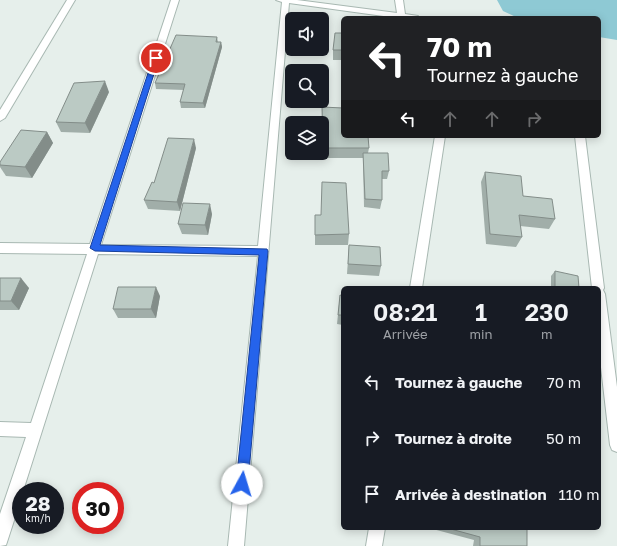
<!DOCTYPE html>
<html lang="fr">
<meta charset="utf-8">
<style>
body{margin:0;font-family:"Golos Text",sans-serif;background:#20242c;color:#f1f3f6;height:100vh;display:flex;flex-direction:column;font-size:15px;white-space:nowrap}
*{box-sizing:border-box;margin:0}
p{font-size:13px;color:#9ea1a6}
.icon{flex:none;width:22px;height:22px;fill:none;stroke:currentColor;stroke-width:2;stroke-linecap:round;stroke-linejoin:round}
.map{position:relative;flex:1;overflow:hidden}
.drawer{position:absolute;left:341px;top:286px;width:260px;height:244px;display:flex;flex-direction:column;background:#171b24;border-radius:6px;box-shadow:0 2px 10px #0003}
.drawer>*{flex:none}
.banner{position:absolute;left:341px;top:16px;width:260px;height:122px;border-radius:6px;box-shadow:0 2px 10px #0003;background:#202124;color:#fff;overflow:hidden}
.buttons{position:absolute;left:285px;top:12px;display:grid;gap:8px}
.buttons a{display:grid;place-items:center;width:44px;height:44px;border-radius:6px;background:#171b24;box-shadow:0 2px 10px #0003;font-size:20px}
.speed{position:absolute;left:12px;top:482px;display:flex;gap:8px;font-size:20px;font-weight:700;text-align:center}
.speed>*{display:grid;place-content:center;width:52px;height:52px;border-radius:50%;background:#171b24;box-shadow:0 2px 10px #0003;line-height:1}
.speed small{font-size:10px;font-weight:400}
.speed .limit{border:6px solid #d22;background:#fff;color:#111}
.pin{position:absolute;display:grid;place-items:center;width:34px;height:34px;color:#fff;margin:-17px;border:2px solid #fff;border-radius:50%;box-shadow:0 1px 4px #0007}
.me{position:absolute;width:44px;margin:-22px;rotate:6deg;stroke-linejoin:round;filter:drop-shadow(0 0 3px #0008)}
.turn{display:flex;align-items:center;gap:14px;height:84px;padding:0 20px;font-size:18px}
.turn .icon{width:52px;height:52px;stroke-width:2.5}
.turn b{display:block;font-size:28px;line-height:34px}
.lanes{display:flex;align-items:center;height:38px;padding:0 20px;background:#0003;justify-content:center;gap:20px;direction:ltr}
.lanes .off{opacity:.35}
.eta{display:flex;justify-content:space-evenly;align-items:center;height:68px;text-align:center}
.eta b{font-size:24px;font-weight:600;line-height:28px}
ul{padding:0;list-style:none}
li{display:flex;align-items:center;gap:12px;height:56px;padding:0 20px}
li div{flex:1}
li b{display:block;font-size:15px}
li em{font-style:normal}
.map>svg:first-child{display:block}
.water{fill:#8ec9d4}
.lines{fill:none;stroke-linecap:round;stroke-linejoin:round}
.minor-casing{stroke:#a8b8b2;stroke-width:2}
.minor{fill:#fff;fill-rule:evenodd}
.wall{fill:#a1aea9}
.shaded-wall{fill:#838d89}
.building{fill:#bbcac4;stroke:#838d89}
.route{fill:#2563eb;stroke:#184099}
</style>
<div class="map">
<svg width="617" height="546" viewBox="0 0 617 546">
<rect width="100%" height="100%" fill="#e6efeb"/>
<path class="water" d="M 497,0 L 617,0 L 617,40 L 599,37 L 599,18 L 518,18 L 503,11 Z"/>
<g class="lines">
<defs>
<g id="minor">
<path d="M 67,0 L 75,0 L 5,118 L 0,121 L 0,110 Z"/>
<path d="M 171,0 L 179,0 L 101,245 L 258,246 L 282,2 L 276,0 L 297,0 L 397,13 L 395,0 L 403,0 L 405,14 L 418,16 L 419,18 L 398,18 L 289,3 L 244,546 L 228,546 L 258,256 L 98,254 L 23,491 L 21,491 L 21,499 L 8,539 L 6,545 L 0,546 L 0,514 L 26,437 L 0,436 L 0,422 L 31,423 L 87,254 L 0,253 L 0,243 L 90,244 Z"/>
<path d="M 435,136 L 445,136 L 422,288 L 410,288 Z"/>
<path d="M 575,136 L 585,136 L 604,288 L 603,290 L 605,294 L 617,387 L 617,452 L 612,450 L 610,445 L 599,350 L 599,288 L 592,288 Z"/>
<path d="M 369,528 L 385,528 L 382,546 L 366,546 Z"/>
</g>
</defs>
<use href="#minor" class="minor-casing"/>
<use href="#minor" class="minor"/>
</g>
<g class="wall">
<path d="M 343,33 L 343,60 L 333,60 L 333,50 Z"/>
<path d="M 217,37 L 218,42 L 221,42 L 222,47 L 205,108 L 181,108 L 180,102 L 184,90 L 156,89 L 155,83 Z"/>
<path d="M 109,92 L 90,133 L 61,132 L 56,122 Z"/>
<path d="M 322,107 L 369,148 L 368,153 L 389,171 L 387,179 L 382,179 L 382,200 L 380,209 L 364,207 L 363,158 L 323,158 Z"/>
<path d="M 47,132 L 53,143 L 32,178 L 6,176 L 0,167 L 0,162 Z"/>
<path d="M 196,148 L 180,211 L 148,209 L 144,200 L 154,183 Z"/>
<path d="M 485,172 L 523,196 L 555,219 L 549,229 L 520,226 L 522,237 L 516,247 L 486,244 L 481,182 Z"/>
<path d="M 212,214 L 208,235 L 182,234 L 178,224 Z"/>
<path d="M 315,215 L 321,215 L 349,234 L 348,245 L 315,245 Z"/>
<path d="M 349,245 L 381,266 L 379,276 L 347,274 Z"/>
<path d="M 555,271 L 579,288 L 551,288 L 551,276 Z"/>
<path d="M 0,278 L 29,288 L 19,310 L 0,310 Z"/>
<path d="M 340,295 L 343,296 L 343,325 L 337,324 Z"/>
<path d="M 160,296 L 156,318 L 118,318 L 113,309 Z"/>
<path d="M 429,528 L 527,528 L 527,546 L 473,546 L 474,540 Z"/>
</g>
<g class="shaded-wall">
<path d="M 221,42 L 222,47 L 205,108 L 203,103 Z"/>
<path d="M 105,81 L 109,92 L 90,133 L 85,123 Z"/>
<path d="M 47,132 L 53,143 L 32,178 L 25,167 Z"/>
<path d="M 194,139 L 196,148 L 180,211 L 177,202 Z"/>
<path d="M 210,204 L 212,214 L 208,235 L 205,225 Z"/>
<path d="M 21,278 L 29,288 L 19,310 L 11,301 Z"/>
<path d="M 156,287 L 160,296 L 156,318 L 151,309 Z"/>
</g>
<g class="building">
<path d="M 335,33 L 343,33 L 343,50 L 333,50 Z"/>
<path d="M 176,35 L 217,37 L 216,42 L 221,42 L 203,103 L 180,102 L 185,84 L 155,83 Z"/>
<path d="M 105,81 L 85,123 L 56,122 L 74,83 Z"/>
<path d="M 322,107 L 343,108 L 343,136 L 368,136 L 369,148 L 323,148 Z"/>
<path d="M 21,130 L 47,132 L 25,167 L 0,165 L 0,162 Z"/>
<path d="M 168,138 L 194,139 L 177,202 L 144,200 L 152,182 L 154,183 Z"/>
<path d="M 363,153 L 388,153 L 389,171 L 382,171 L 382,200 L 365,199 Z"/>
<path d="M 485,172 L 521,176 L 523,196 L 552,199 L 555,219 L 519,215 L 522,237 L 490,234 Z"/>
<path d="M 322,182 L 346,183 L 349,234 L 315,235 L 315,215 L 321,215 Z"/>
<path d="M 183,203 L 210,204 L 205,225 L 178,224 Z"/>
<path d="M 349,245 L 380,247 L 381,266 L 348,264 Z"/>
<path d="M 555,271 L 578,276 L 579,288 L 555,288 Z"/>
<path d="M 0,278 L 21,278 L 11,301 L 0,301 Z"/>
<path d="M 118,287 L 156,287 L 151,309 L 113,309 Z"/>
<path d="M 340,295 L 343,296 L 343,315 L 338,315 Z"/>
<path d="M 447,528 L 527,528 L 527,546 L 480,546 L 480,537 Z"/>
</g>
<path class="route" d="M 156,56 L 159,58 L 100,245 L 267,249 L 268,251 L 248,484 L 246,488 L 242,490 L 238,488 L 236,484 L 259,255 L 95,251 L 90,248 L 153,58 Z"/>
</svg>
<div class="buttons">
<a><svg class="icon" aria-label="sound" viewBox="0 0 24 24"><path d="M4 9h4l5-4v14l-5-4H4zM17 9q2 3 0 6"/></svg></a>
<a><svg class="icon" aria-label="search" viewBox="0 0 24 24"><circle cx="10" cy="10" r="6"/><path d="M15 15l6 6"/></svg></a>
<a><svg class="icon" aria-label="layers" viewBox="0 0 24 24"><path d="M12 4l9 5-9 5-9-5zM3 14l9 5 9-5"/></svg></a>
</div>
<div class="speed"><div>28<small>km/h</small></div><div class="limit">30</div></div>
<div class="pin" style="left:156px;top:58px;background:#d93025"><svg class="icon" aria-label="arrive" viewBox="0 0 24 24"><path d="M6 21V4h12l-3 4 3 4H6"/></svg></div>
<svg class="me" style="left:242px;top:484px" viewBox="-20 -20 40 40"><circle r="19" fill="#fff"/><path d="M0-13L10 11 0 6-10 11z" fill="#2563eb"/></svg>
<div class="banner">
<div class="turn"><svg class="icon" aria-label="left" viewBox="0 0 24 24"><path d="M17 20v-9H6M10 6l-5 5 5 5"/></svg><div><b>70 m</b>Tournez à gauche</div></div>
<div class="lanes"><svg class="icon" aria-label="left" viewBox="0 0 24 24"><path d="M17 20v-9H6M10 6l-5 5 5 5"/></svg><svg class="icon off" aria-label="ahead" viewBox="0 0 24 24"><path d="M12 20V5M6 11l6-6 6 6"/></svg><svg class="icon off" aria-label="ahead" viewBox="0 0 24 24"><path d="M12 20V5M6 11l6-6 6 6"/></svg><svg class="icon off" aria-label="right" viewBox="0 0 24 24"><path d="M7 20v-9h11M14 6l5 5-5 5"/></svg></div>
</div>
<section class="drawer">
<div class="eta">
<div><b>08:21</b><p>Arrivée</p></div>
<div><b>1</b><p>min</p></div>
<div><b>230</b><p>m</p></div>
</div>
<ul>
<li><svg class="icon" aria-label="left" viewBox="0 0 24 24"><path d="M17 20v-9H6M10 6l-5 5 5 5"/></svg><div><b>Tournez à gauche</b></div><em>70 m</em></li>
<li><svg class="icon" aria-label="right" viewBox="0 0 24 24"><path d="M7 20v-9h11M14 6l5 5-5 5"/></svg><div><b>Tournez à droite</b></div><em>50 m</em></li>
<li><svg class="icon" aria-label="arrive" viewBox="0 0 24 24"><path d="M6 21V4h12l-3 4 3 4H6"/></svg><div><b>Arrivée à destination</b></div><em>110 m</em></li>
</ul>
</section>
</div>
